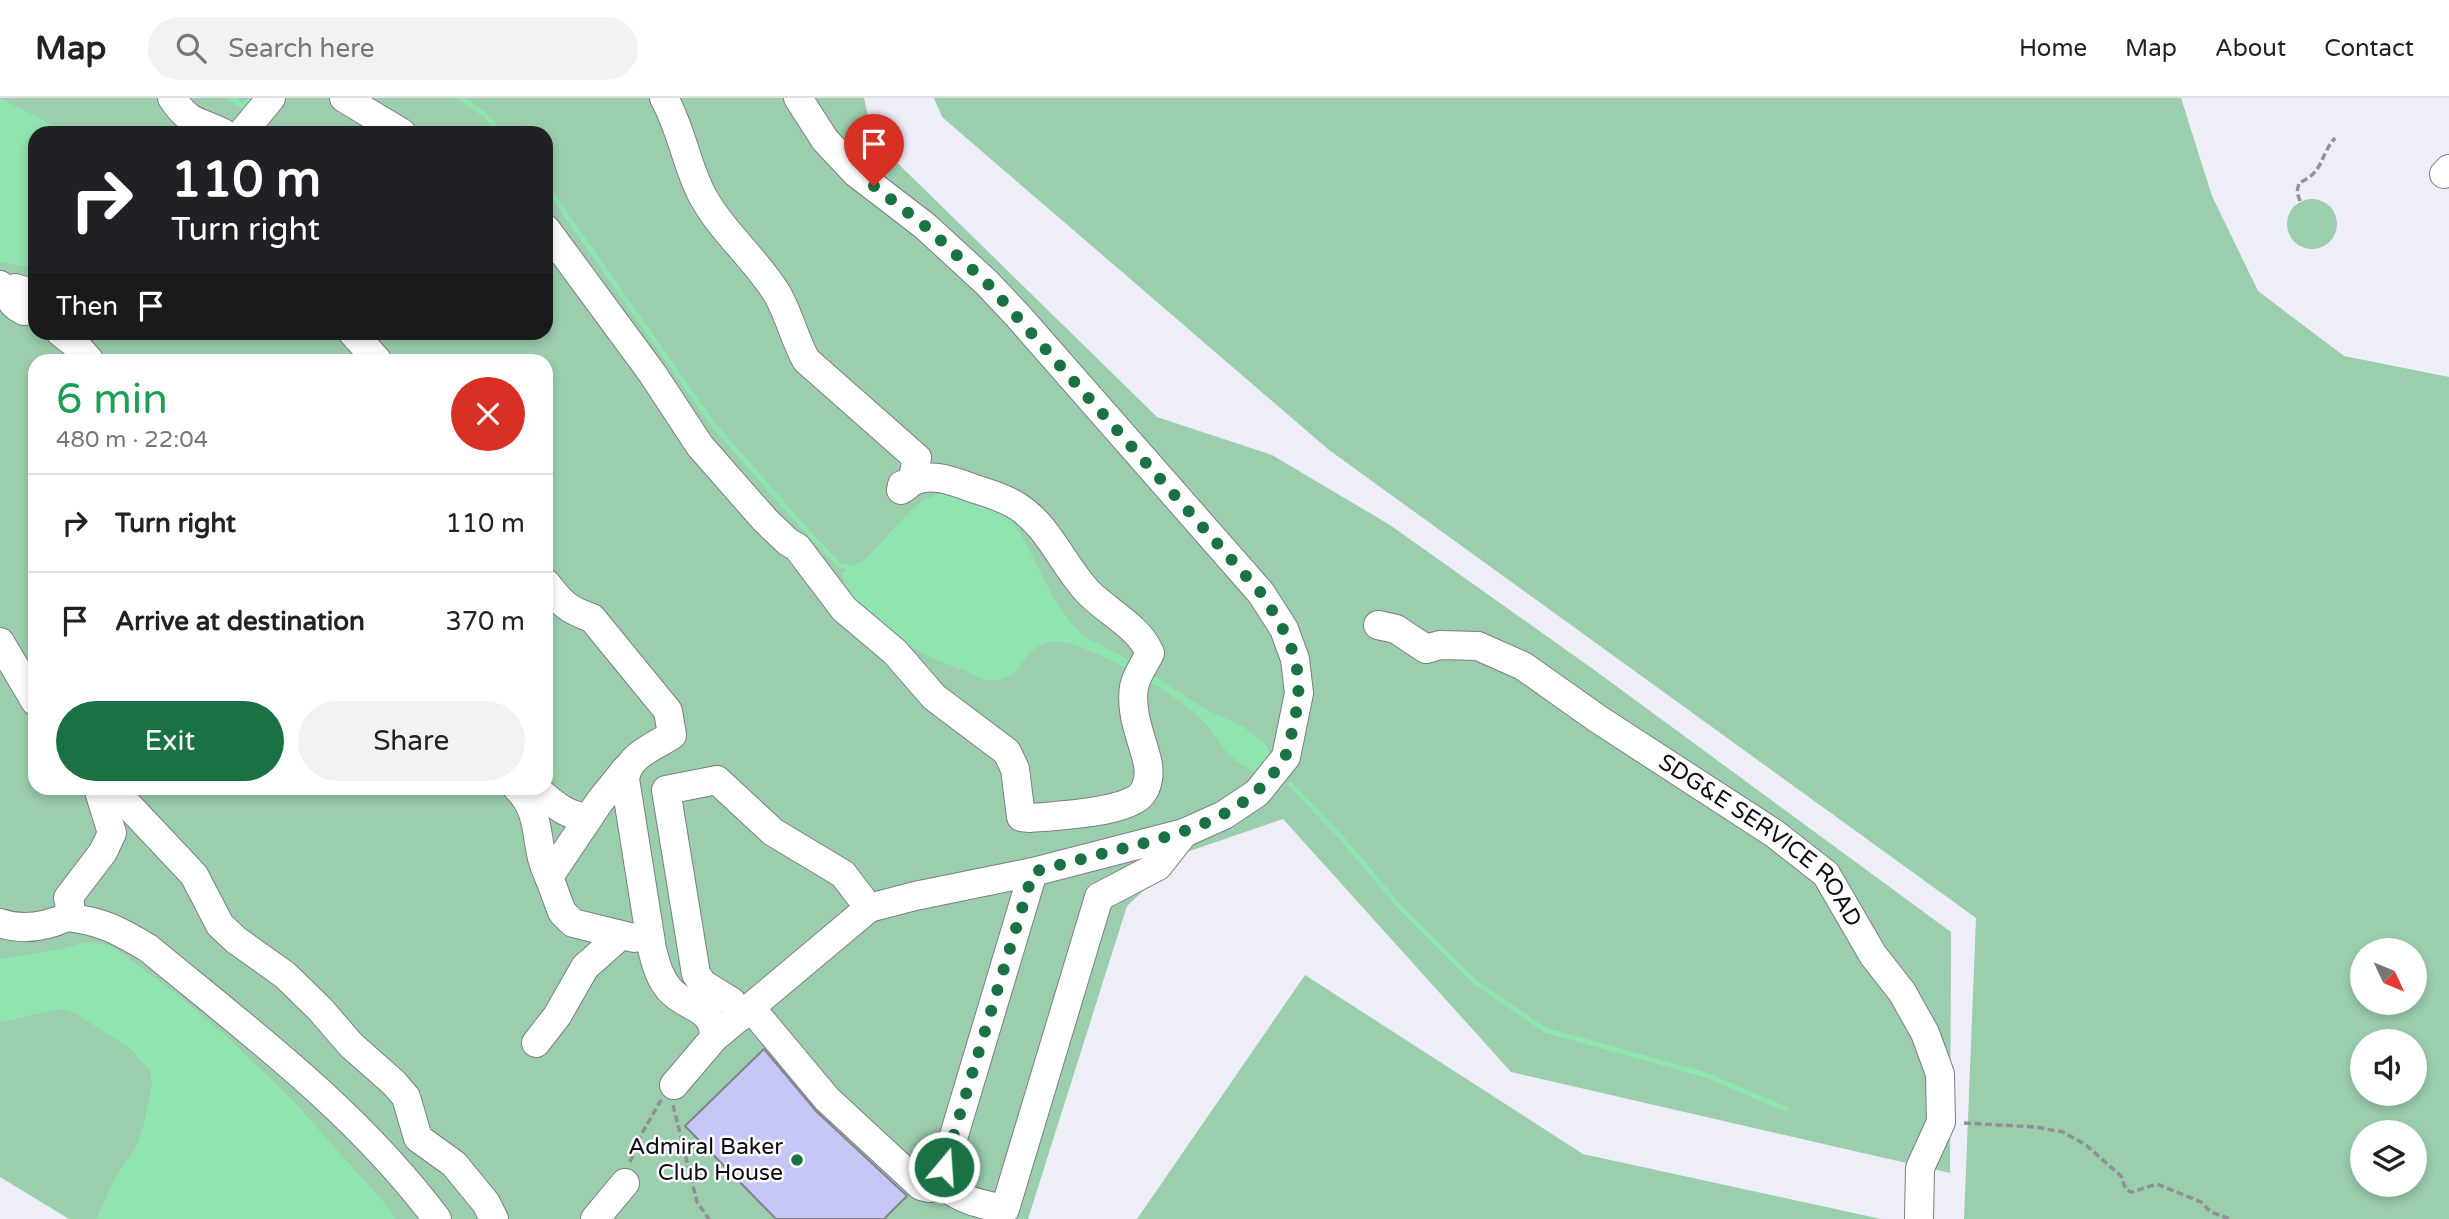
<!DOCTYPE html>
<meta charset="utf-8">
<style>
body{margin:0;font-family:"Varela Round",sans-serif;background:#f2f2f2;color:#222;height:100vh;display:flex;flex-direction:column;font-size:26px;white-space:nowrap}
*{box-sizing:border-box;margin:0}
p{font-size:23px;color:#767676}
.icon{flex:none;width:38px;height:38px;fill:none;stroke:currentColor;stroke-width:2;stroke-linecap:round;stroke-linejoin:round}
.map{position:relative;flex:1;overflow:hidden}
.side{position:absolute;left:28px;top:256px;width:525px;height:441px;display:flex;flex-direction:column;background:#fff;border-radius:21px;box-shadow:0 4px 10px #0003}
.side>*{flex:none}
.banner{position:absolute;left:28px;top:28px;width:525px;height:214px;border-radius:21px;box-shadow:0 4px 10px #0003;background:#202124;color:#fff;overflow:hidden}
.needle{width:46px;rotate:134deg}
.fabs{position:absolute;left:2350px;top:840px;display:grid;gap:14px}
.fabs a{display:grid;place-items:center;width:77px;height:77px;border-radius:50%;background:#fff;box-shadow:0 4px 10px #0003;font-size:35px}
.pin{position:absolute;display:grid;place-items:center;width:60px;height:60px;color:#fff;margin:-72px -30px;border-radius:50% 50% 50% 0;rotate:-45deg;box-shadow:0 0 7px #0007}
.pin .icon{rotate:45deg}
.me{position:absolute;width:77px;margin:-38px;rotate:18deg;stroke-linejoin:round;filter:drop-shadow(0 0 5px #0008)}
.turn{display:flex;align-items:center;gap:24px;height:147px;padding:0 28px;font-size:32px}
.turn .icon{width:91px;height:91px;stroke-width:2.5}
.turn b{display:block;font-size:49px;line-height:60px}
.then{display:flex;align-items:center;height:66px;padding:0 28px;background:#0003;gap:14px;font-size:26px}
.round{display:grid;place-items:center;flex:none;width:74px;height:74px;border-radius:37px;background:#f2f2f2}
.head{display:flex;align-items:center;justify-content:space-between;height:119px;padding:0 28px}
h1{font-size:42px;font-weight:600;line-height:52px;color:#1e9e55}
.action{display:flex;gap:14px;margin-top:auto;padding:14px 28px}
.action a{flex:1;height:80px;border-radius:42px;background:#197144;color:#fff;font-size:28px;font-weight:600;line-height:80px;text-align:center}
.action a+a{background:#f2f2f2;color:#222}
ul{padding:0;list-style:none}
li{display:flex;align-items:center;gap:21px;height:98px;padding:0 28px;border-top:2px solid #e0e0e0}
li div{flex:1}
li b{display:block;font-size:26px}
li em{font-style:normal}
header{display:flex;align-items:center;gap:42px;box-sizing:border-box;height:98px;padding:0 35px;background:#fff;border-bottom:2px solid #e0e0e0}
header strong{font-size:33px}
nav{display:flex;gap:38px;margin-inline-start:auto;font-size:24px}
.search{width:490px;height:63px;background:#f2f2f2;display:flex;align-items:center;gap:18px;box-sizing:border-box;padding:0 24px;border-radius:38px;color:#767676;font-size:26px}
.map>svg:first-child{display:block}
.green{fill:#9bcead;fill-rule:evenodd}
.water{fill:#90e4b0}
.lines{fill:none;stroke-linecap:round;stroke-linejoin:round}
.stream{stroke:#90e4b0;stroke-width:5}
.building{fill:#c7c7f7;stroke:#83838d;stroke-width:2}
.minor-casing{stroke:#7d7d87;stroke-width:30}
.path{stroke:#919199;stroke-width:3.5;stroke-dasharray:7 3.5;stroke-linecap:butt}
.minor{stroke:#fff;stroke-width:28}
.route{stroke:#197144;stroke-width:12;stroke-dasharray:0 21.6}
.poi-dot{fill:#197144;stroke:#fcfcff;stroke-width:2.5}
.labels{text-anchor:middle;dominant-baseline:central;stroke-width:5;stroke-linejoin:round;paint-order:stroke}
.street-label{font-size:23px;fill:#0d0d10;stroke:#fcfcff}
.poi-label{font-size:23px;fill:#0d0d10;stroke:#fcfcff;text-anchor:end}
</style>
<header>
<strong>Map</strong>
<div class="search"><svg class="icon" aria-label="search" viewBox="0 0 24 24"><circle cx="10" cy="10" r="6"/><path d="M15 15l6 6"/></svg>Search here</div>
<nav><a>Home</a><a>Map</a><a>About</a><a>Contact</a></nav>
</header>
<div class="map">
<svg width="2449" height="1121" viewBox="0 0 2449 1121">
<rect width="100%" height="100%" fill="#eeeef9"/>
<g class="green">
<path d="M 0,0 L 864,0 L 873,41 L 1157,319 L 1272,357 L 1390,427 L 1593,571 L 1951,834 L 1950,1075 L 1511,974 L 1283,721 L 1184,755 L 1127,808 L 1028,1121 L 69,1121 L 0,1079 ZM 35,35 L 546,35 L 546,234 L 35,234 ZM 35,262 L 546,262 L 546,690 L 35,690 Z"/>
<path d="M 934,0 L 2181,0 L 2212,98 L 2258,193 L 2344,258 L 2449,279 L 2449,1121 L 1964,1121 L 1976,820 L 1329,352 L 942,19 ZM 2362,852 L 2415,852 L 2415,905 L 2362,905 ZM 2362,943 L 2415,943 L 2415,996 L 2362,996 ZM 2362,1034 L 2415,1034 L 2415,1087 L 2362,1087 Z"/>
<circle cx="2312" cy="126" r="25"/>
<path d="M 1305,877 L 1583,1056 L 1881,1121 L 1137,1121 Z"/>
</g>
<g class="water">
<path d="M 0,0 L 69,35 L 35,35 L 35,167 L 23,168 L 0,164 Z"/>
<path d="M 938,396 L 947,396 L 999,410 L 1012,423 L 1024,442 L 1054,501 L 1074,529 L 1085,539 L 1133,564 L 1203,610 L 1242,628 L 1265,645 L 1271,658 L 1257,677 C 1245,669 1233,662 1224,651 C 1217,643 1213,633 1205,625 C 1175,595 1123,566 1083,550 C 1019,525 1032,582 992,583 C 984,583 975,577 968,574 C 951,567 934,562 919,553 C 893,538 847,505 842,476 C 849,468 860,466 869,458 C 890,437 909,406 938,396 Z"/>
<path d="M 86,844 L 110,847 L 178,897 L 225,937 L 294,1004 L 387,1108 L 396,1121 L 96,1121 L 116,1078 L 134,1053 L 143,1030 L 152,987 L 150,973 L 132,952 L 75,915 L 61,911 L 0,924 L 0,861 L 62,851 Z"/>
</g>
<g class="lines">
<g class="stream">
<path d="M 231,0 L 242,8 L 252,0"/>
<path d="M 461,0 L 485,17 L 501,35"/>
<path d="M 546,88 L 712,325 L 811,438 L 839,467 L 856,471"/>
<path d="M 1290,686 L 1341,739 L 1398,807 L 1475,884 L 1545,932 L 1706,977 L 1786,1011"/>
</g>
</g>
<path class="building" d="M 764,951 L 816,1013 L 907,1098 L 884,1121 L 776,1121 L 685,1028 Z"/>
<g class="lines">
<defs>
<g id="minor">
<path d="M 172,0 C 190,27 198,22 223,35"/>
<path d="M 344,0 L 402,35"/>
<path d="M 242,35 L 271,0"/>
<path d="M 2444,76 L 2449,71"/>
<path d="M 546,131 L 652,275 L 700,348 L 765,422 L 788,444 L 797,449 L 844,511 L 895,554 L 934,599 L 1007,654 L 1015,671 L 1021,719 L 1030,720 C 1056,718 1121,715 1140,698 C 1149,689 1150,674 1147,662 C 1141,638 1130,615 1134,589 C 1136,577 1145,566 1150,555 C 1138,528 1109,515 1089,495 C 1063,468 1049,428 1017,408 C 1003,399 987,395 972,390 C 955,384 932,374 914,383 C 909,385 906,390 901,392 L 902,387 L 912,384 L 917,360 L 806,262 C 794,240 788,213 776,194 C 754,159 720,132 701,95 C 686,65 681,30 664,0"/>
<path d="M 0,187 C 11,197 7,205 24,213 L 30,210 L 31,203 L 25,193 L 15,190 L 6,193"/>
<path d="M 60,234 L 75,246 L 89,262"/>
<path d="M 352,234 L 377,262"/>
<path d="M 546,485 C 561,505 568,512 592,520 L 668,613 L 672,637 C 654,649 628,657 625,681 L 652,851 C 656,866 659,879 669,891 C 687,912 714,907 714,940"/>
<path id="s1" d="M 1378,527 L 1396,531 L 1426,551 L 1440,547 L 1478,548 L 1523,568 L 1598,621 L 1775,736 L 1826,776 L 1873,857 L 1902,894 L 1925,935 L 1940,976 L 1941,1024 L 1920,1070 L 1919,1121"/>
<path d="M 0,544 L 35,603"/>
<path d="M 112,690 L 194,777 L 220,827 L 236,842 L 285,877 L 320,911 L 351,947 L 394,985 L 406,999 L 418,1040 L 454,1066 L 486,1105 L 494,1121"/>
<path d="M 517,690 C 544,716 533,748 549,779 L 600,703 L 626,671"/>
<path d="M 535,690 C 553,705 564,717 588,720"/>
<path d="M 549,779 L 562,814 L 573,825 L 634,840"/>
<path d="M 67,819 C 103,824 116,831 148,850 C 251,935 356,1013 437,1121"/>
<path d="M 0,825 C 23,833 45,829 67,819 L 70,806 L 68,800 L 103,754 L 112,735 L 98,690"/>
<path d="M 751,910 L 827,1001 L 921,1088 L 930,1090 L 939,1083 L 949,1054 L 1033,774"/>
<path d="M 740,919 L 732,904 L 703,886 L 696,876 L 666,692 L 717,682 L 773,734 L 843,776 L 869,810"/>
<path d="M 536,945 L 557,918 L 585,869 L 621,837"/>
<path d="M 674,987 L 714,940 L 869,810 L 915,798 L 1033,774 L 1184,735 L 1224,717 L 1257,695 L 1286,659 L 1299,595 L 1295,561 L 1284,531 L 1261,495 L 1018,218 L 987,185 L 925,128 L 856,75 L 825,42 L 798,0"/>
<path d="M 939,1083 C 959,1102 979,1106 1005,1111 L 1099,799 L 1158,768 L 1184,735"/>
<path d="M 595,1121 L 625,1085"/>
</g>
</defs>
<use href="#minor" class="minor-casing"/>
<g class="path">
<path d="M 2300,103 L 2297,94 L 2299,85 C 2325,73 2318,60 2335,40"/>
<path d="M 673,1007 L 697,1104 L 709,1121"/>
<path d="M 1964,1025 L 2036,1029 L 2063,1034 L 2086,1047 L 2121,1078 L 2126,1092 L 2132,1094 L 2157,1086 L 2201,1104 L 2211,1114 L 2230,1121"/>
<path d="M 630,1064 L 641,1037 L 661,1002"/>
</g>
<use href="#minor" class="minor"/>
</g>
<g class="lines">
<path class="route" d="M 874,88 L 925,128 L 987,185 L 1261,495 C 1290,539 1307,570 1294,624 C 1291,635 1290,651 1284,660 C 1249,719 1183,735 1121,751 C 1092,758 1063,766 1033,774 L 944,1069"/>
</g>
<circle class="poi-dot" cx="797" cy="1062" r="7"/>
<g class="labels">
<g class="street-label">
<text stroke="none"><textPath href="#s1" startOffset="453">SDG&amp;E SERVICE ROAD</textPath></text>
</g>
<g class="poi-label">
<text x="783" y="1049">Admiral Baker<tspan x="783" dy="26">Club House</tspan></text>
</g>
</g>
</svg>
<div class="fabs">
<a><svg class="needle" viewBox="-14 -14 28 28"><path d="M0-13l5 13h-10z" fill="#e53935"/><path d="M0 13l5-13h-10z" fill="#767676"/></svg></a>
<a><svg class="icon" aria-label="sound" viewBox="0 0 24 24"><path d="M4 9h4l5-4v14l-5-4H4zM17 9q2 3 0 6"/></svg></a>
<a><svg class="icon" aria-label="layers" viewBox="0 0 24 24"><path d="M12 4l9 5-9 5-9-5zM3 14l9 5 9-5"/></svg></a>
</div>
<div class="pin" style="left:874px;top:88px;background:#d93025"><svg class="icon" aria-label="arrive" viewBox="0 0 24 24"><path d="M6 21V4h12l-3 4 3 4H6"/></svg></div>
<svg class="me" style="left:944px;top:1069px" viewBox="-20 -20 40 40"><circle r="17" fill="#197144" stroke="#fff" stroke-width="3"/><path d="M0-11L8 9 0 5-8 9z" fill="#fff"/></svg>
<div class="banner">
<div class="turn"><svg class="icon" aria-label="right" viewBox="0 0 24 24"><path d="M7 20v-9h11M14 6l5 5-5 5"/></svg><div><b>110 m</b>Turn right</div></div>
<div class="then">Then<svg class="icon" aria-label="arrive" viewBox="0 0 24 24"><path d="M6 21V4h12l-3 4 3 4H6"/></svg></div>
</div>
<section class="side">
<div class="head"><div><h1>6 min</h1><p>480 m · 22:04</p></div><a class="round" style="background:#d93025;color:#fff"><svg class="icon" aria-label="close" viewBox="0 0 24 24"><path d="M6 6l12 12M18 6L6 18"/></svg></a></div>
<ul>
<li><svg class="icon" aria-label="right" viewBox="0 0 24 24"><path d="M7 20v-9h11M14 6l5 5-5 5"/></svg><div><b>Turn right</b></div><em>110 m</em></li>
<li><svg class="icon" aria-label="arrive" viewBox="0 0 24 24"><path d="M6 21V4h12l-3 4 3 4H6"/></svg><div><b>Arrive at destination</b></div><em>370 m</em></li>
</ul>
<div class="action"><a>Exit</a><a>Share</a></div>
</section>
</div>
